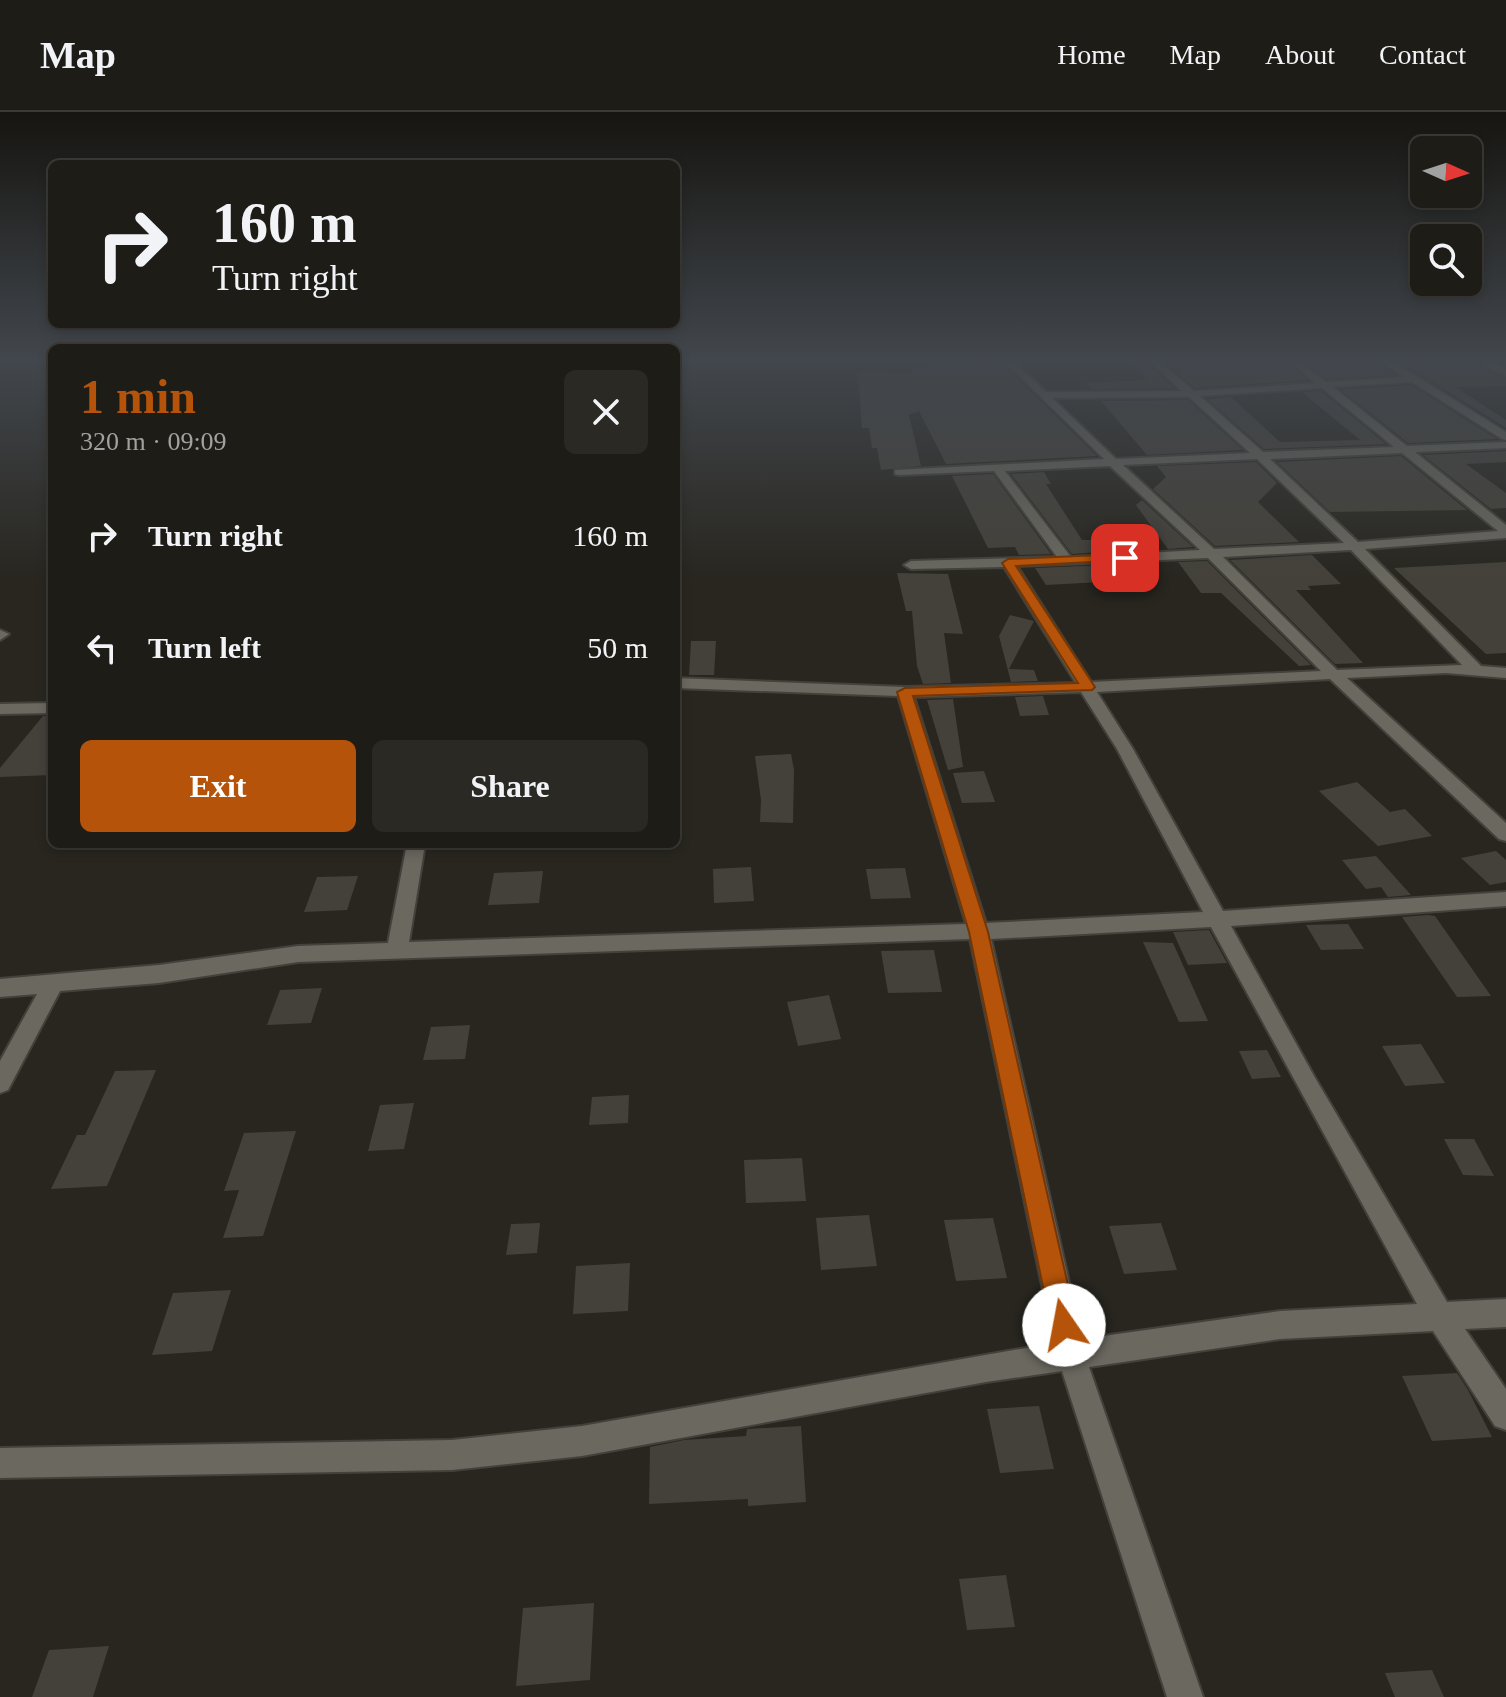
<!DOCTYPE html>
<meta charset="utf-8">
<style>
body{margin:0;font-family:Georgia,serif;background:#2b2924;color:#f1f3f6;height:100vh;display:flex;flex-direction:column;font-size:30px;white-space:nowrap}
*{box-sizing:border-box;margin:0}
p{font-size:26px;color:#a1a1a1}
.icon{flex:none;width:44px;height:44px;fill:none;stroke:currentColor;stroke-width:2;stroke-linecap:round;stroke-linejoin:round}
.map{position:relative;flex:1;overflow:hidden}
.side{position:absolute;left:48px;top:232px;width:632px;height:504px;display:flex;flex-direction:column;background:#1e1c17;border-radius:12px;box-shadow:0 4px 12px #0003,0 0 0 2px #3c3a36}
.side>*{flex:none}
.hud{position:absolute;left:48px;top:48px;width:632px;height:168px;border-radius:12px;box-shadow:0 4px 12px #0003,0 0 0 2px #3c3a36;background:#1e1c17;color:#f1f3f6;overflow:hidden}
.needle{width:52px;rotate:93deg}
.fabs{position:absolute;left:1410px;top:24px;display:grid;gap:16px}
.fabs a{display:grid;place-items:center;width:72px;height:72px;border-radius:12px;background:#1e1c17;box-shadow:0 4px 12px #0003,0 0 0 2px #3c3a36;font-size:40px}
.pin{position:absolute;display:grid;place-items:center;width:68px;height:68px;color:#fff;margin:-34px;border-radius:16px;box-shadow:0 4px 12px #0006}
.me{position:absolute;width:88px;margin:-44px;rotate:348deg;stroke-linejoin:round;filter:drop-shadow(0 0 6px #0008)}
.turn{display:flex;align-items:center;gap:28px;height:168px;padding:0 32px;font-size:36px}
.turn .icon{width:104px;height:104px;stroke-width:2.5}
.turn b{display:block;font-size:56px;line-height:68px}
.round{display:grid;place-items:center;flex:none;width:84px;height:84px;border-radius:12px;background:#2b2924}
.summary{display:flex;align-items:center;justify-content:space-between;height:136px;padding:0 32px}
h1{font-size:48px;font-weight:800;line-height:60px;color:#b45309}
.button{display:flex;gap:16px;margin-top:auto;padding:16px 32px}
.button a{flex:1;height:92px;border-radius:12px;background:#b45309;color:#fff;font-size:32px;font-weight:800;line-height:92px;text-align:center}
.button a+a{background:#2b2924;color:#f1f3f6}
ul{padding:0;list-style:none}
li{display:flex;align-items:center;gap:24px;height:112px;padding:0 32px}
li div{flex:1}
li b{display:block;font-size:30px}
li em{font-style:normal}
header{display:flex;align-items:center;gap:48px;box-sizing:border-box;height:112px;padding:0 40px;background:#1e1c17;border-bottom:2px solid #3c3a36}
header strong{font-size:38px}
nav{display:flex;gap:44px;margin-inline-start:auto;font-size:28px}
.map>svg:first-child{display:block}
.building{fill:#44413a}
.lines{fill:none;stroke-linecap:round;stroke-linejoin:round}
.minor-casing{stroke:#43413b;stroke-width:4}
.minor{fill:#6a685f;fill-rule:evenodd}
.route{fill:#b45309;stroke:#753606;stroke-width:2}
</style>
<header>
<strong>Map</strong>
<nav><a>Home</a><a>Map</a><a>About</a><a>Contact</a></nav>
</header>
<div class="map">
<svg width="1506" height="1585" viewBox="0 0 1506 1585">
<rect width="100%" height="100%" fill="#28261f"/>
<g class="building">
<path d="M 1166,246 L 1283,246 L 1308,268 L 1195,276 L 1161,247 Z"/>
<path d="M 1299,246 L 1366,246 L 1366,249 L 1374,249 L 1395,263 L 1327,267 Z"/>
<path d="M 1128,248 L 1144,248 L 1174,276 L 1091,277 L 1086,271 L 1147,268 Z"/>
<path d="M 1397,248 L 1415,248 L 1425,255 L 1473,251 L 1506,267 L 1506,274 L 1455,275 L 1506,308 L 1506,316 Z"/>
<path d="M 1002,251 L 1097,344 L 946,352 L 919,299 L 909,303 L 921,354 L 881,358 L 877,336 L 872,336 L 869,316 L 862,316 L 858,260 L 913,261 L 911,256 Z"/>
<path d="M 1411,273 L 1497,327 L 1408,331 L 1341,278 Z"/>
<path d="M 1321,279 L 1386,332 L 1264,337 L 1207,287 L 1231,285 L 1280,330 L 1360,328 L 1302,280 Z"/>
<path d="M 1188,288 L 1243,338 L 1147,343 L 1101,289 Z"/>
<path d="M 1506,339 L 1506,350 L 1466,352 L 1506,381 L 1506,396 L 1491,397 L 1423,343 Z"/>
<path d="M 1401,344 L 1467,398 L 1330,400 L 1277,350 Z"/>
<path d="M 1256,350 L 1277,371 L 1258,390 L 1299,430 L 1215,434 L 1153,377 L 1166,365 L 1157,354 Z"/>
<path d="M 1044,360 L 1051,372 L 1046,372 L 1082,428 L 1092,428 L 1100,440 L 1072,442 L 1011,362 Z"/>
<path d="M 993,362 L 1051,442 L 1019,443 L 1015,435 L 988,436 L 952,364 Z"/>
<path d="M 1142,388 L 1193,435 L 1168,437 L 1136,393 Z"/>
<path d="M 1312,443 L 1341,472 L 1308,474 L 1311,478 L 1296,478 L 1363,551 L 1335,552 L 1230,448 Z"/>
<path d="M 1207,449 L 1311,553 L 1299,554 L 1221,481 L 1201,481 L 1178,450 Z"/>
<path d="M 1506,450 L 1506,541 L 1486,542 L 1394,456 Z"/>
<path d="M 1108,453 L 1119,469 L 1046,473 L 1035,456 Z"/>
<path d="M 897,461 L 948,462 L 963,522 L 944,521 L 951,571 L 923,572 L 917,554 L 912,499 L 906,499 Z"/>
<path d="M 1010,503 L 1034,509 L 1009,557 L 1034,558 L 1038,569 L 1011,570 L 999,524 Z"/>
<path d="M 691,529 L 716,529 L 714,563 L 689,563 Z"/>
<path d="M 1043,584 L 1049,603 L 1020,604 L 1015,585 Z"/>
<path d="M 953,587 L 963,655 L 948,658 L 927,588 Z"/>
<path d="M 43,604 L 52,604 L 52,663 L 0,665 L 0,656 Z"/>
<path d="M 791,642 L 794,658 L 793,711 L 760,710 L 761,688 L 755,644 Z"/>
<path d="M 984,659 L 995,690 L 962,691 L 953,661 Z"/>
<path d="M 1357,670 L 1390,700 L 1405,697 L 1432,724 L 1378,734 L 1319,679 Z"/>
<path d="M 1496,739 L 1506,748 L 1506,770 L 1490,773 L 1461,746 Z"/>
<path d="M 1376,744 L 1394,764 L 1411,783 L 1388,785 L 1381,775 L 1366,777 L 1342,748 Z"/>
<path d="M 751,755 L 754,789 L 714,791 L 713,757 Z"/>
<path d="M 905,756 L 911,786 L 871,787 L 866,757 Z"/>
<path d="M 543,759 L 539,791 L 488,793 L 494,761 Z"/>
<path d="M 358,764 L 347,798 L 304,800 L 317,765 Z"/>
<path d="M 1428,803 L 1435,804 L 1491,884 L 1457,885 L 1402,805 Z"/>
<path d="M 1348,812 L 1364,837 L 1321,838 L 1306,813 Z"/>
<path d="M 1209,818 L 1227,851 L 1188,853 L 1173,820 Z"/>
<path d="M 1143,830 L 1173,831 L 1208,909 L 1179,910 Z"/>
<path d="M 934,838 L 942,880 L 888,881 L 881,839 Z"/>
<path d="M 322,876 L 311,911 L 267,913 L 280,878 Z"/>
<path d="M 829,883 L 841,927 L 798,934 L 787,890 Z"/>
<path d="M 470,913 L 465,947 L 423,948 L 431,915 Z"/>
<path d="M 1421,932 L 1445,971 L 1405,974 L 1382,934 Z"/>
<path d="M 1267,938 L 1281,965 L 1252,967 L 1239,939 Z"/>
<path d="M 156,958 L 107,1074 L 51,1077 L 77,1023 L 85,1023 L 115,959 Z"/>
<path d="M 629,983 L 628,1011 L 589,1013 L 592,985 Z"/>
<path d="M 414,991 L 404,1037 L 368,1039 L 380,993 Z"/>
<path d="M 296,1019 L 263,1124 L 223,1126 L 239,1078 L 224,1079 L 244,1021 Z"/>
<path d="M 1444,1027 L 1474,1027 L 1494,1064 L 1463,1063 Z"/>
<path d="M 802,1046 L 806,1089 L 746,1091 L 744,1048 Z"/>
<path d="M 869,1103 L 877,1154 L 821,1158 L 816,1106 Z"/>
<path d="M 993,1106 L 1007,1166 L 956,1169 L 944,1108 Z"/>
<path d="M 540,1111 L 537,1141 L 506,1143 L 511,1112 Z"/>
<path d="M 1161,1111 L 1177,1158 L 1124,1162 L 1109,1114 Z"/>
<path d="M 630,1151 L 628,1199 L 573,1202 L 576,1154 Z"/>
<path d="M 231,1178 L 212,1239 L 152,1243 L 173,1181 Z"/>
<path d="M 1457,1261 L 1468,1278 L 1492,1325 L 1432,1329 L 1402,1264 Z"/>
<path d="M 1039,1294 L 1054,1357 L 1000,1361 L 987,1297 Z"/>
<path d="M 801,1314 L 806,1390 L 748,1394 L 748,1387 L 649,1392 L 650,1335 L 684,1328 L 746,1324 L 747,1317 Z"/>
<path d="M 1006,1463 L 1015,1515 L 967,1518 L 959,1467 Z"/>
<path d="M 594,1491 L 590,1568 L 516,1574 L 523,1496 Z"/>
<path d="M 109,1534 L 93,1585 L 32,1585 L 49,1538 Z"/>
<path d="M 1432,1558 L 1444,1585 L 1395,1585 L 1385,1561 Z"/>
</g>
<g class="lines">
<defs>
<g id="minor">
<path d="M 1001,246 L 1010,246 L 1046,280 L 1182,279 L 1146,246 L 1155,246 L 1194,279 L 1315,271 L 1286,246 L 1295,246 L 1326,270 L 1404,265 L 1376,246 L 1387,246 L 1506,320 L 1506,328 L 1502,327 L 1412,270 L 1333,275 L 1407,334 L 1506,330 L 1506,336 L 1415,340 L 1506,413 L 1506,426 L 1365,437 L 1481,554 L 1506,556 L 1506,566 L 1446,561 L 1347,566 L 1506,711 L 1506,729 L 1499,727 L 1330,567 L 1097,580 L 1133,637 L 1223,799 L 1506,780 L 1506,794 L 1231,814 L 1314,964 L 1447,1190 L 1506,1187 L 1506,1215 L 1465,1217 L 1506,1277 L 1506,1318 L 1495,1314 L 1433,1219 L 1280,1227 L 1089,1255 L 1203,1585 L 1167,1585 L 1062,1259 L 986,1270 L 582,1344 L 452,1358 L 0,1366 L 0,1336 L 452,1328 L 582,1314 L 1054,1231 L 970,827 L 298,850 L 159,871 L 60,879 L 8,978 L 0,981 L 0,949 L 37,882 L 0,885 L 0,867 L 159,853 L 298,834 L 388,831 L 407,732 L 425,732 L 409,830 L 966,812 L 898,584 L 676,576 L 676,566 L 905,575 L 1076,571 L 1004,455 L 911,457 L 904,453 L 911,449 L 1057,445 L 994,359 L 899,363 L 895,362 L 895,358 L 1104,347 ZM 1322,276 L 1394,335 L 1263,340 L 1200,284 ZM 1189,285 L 1250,341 L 1116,347 L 1052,286 ZM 1402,341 L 1498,419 L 1358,430 L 1270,347 ZM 1257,347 L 1344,431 L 1214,437 L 1123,353 ZM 1110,354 L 1200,438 L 1071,445 L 1005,359 ZM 1351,438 L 1462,553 L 1337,558 L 1223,445 ZM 1208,446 L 1321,559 L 1091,570 L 1017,454 ZM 1081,580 L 1117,637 L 1203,800 L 986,811 L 914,585 ZM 1211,815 L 1417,1192 L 1280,1199 L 1082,1227 L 991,827 Z"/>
<path d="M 1470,246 L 1482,246 L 1506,257 L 1506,264 Z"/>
<path d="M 0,518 L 9,522 L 0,528 Z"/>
<path d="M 52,591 L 52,601 L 0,602 L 0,592 Z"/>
</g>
</defs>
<use href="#minor" class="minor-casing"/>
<use href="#minor" class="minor"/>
</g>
<linearGradient id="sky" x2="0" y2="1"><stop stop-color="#161511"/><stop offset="0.53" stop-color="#42474d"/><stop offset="1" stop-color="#42474d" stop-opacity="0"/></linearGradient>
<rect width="1506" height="468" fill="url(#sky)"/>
<path class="route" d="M 1125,442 L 1129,443 L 1129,448 L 1016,454 L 1095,575 L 1092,578 L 913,584 L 988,820 L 1077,1213 L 1073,1222 L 1064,1226 L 1055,1222 L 1051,1213 L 969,820 L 897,580 L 905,576 L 1078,571 L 1002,451 L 1008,447 Z"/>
</svg>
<div class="fabs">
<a><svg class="needle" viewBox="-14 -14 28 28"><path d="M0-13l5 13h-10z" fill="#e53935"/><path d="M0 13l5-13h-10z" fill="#a1a1a1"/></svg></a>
<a><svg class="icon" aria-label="search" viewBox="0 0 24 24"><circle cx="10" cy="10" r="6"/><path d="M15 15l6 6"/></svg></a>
</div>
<div class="pin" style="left:1125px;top:446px;background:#d93025"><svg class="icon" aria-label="arrive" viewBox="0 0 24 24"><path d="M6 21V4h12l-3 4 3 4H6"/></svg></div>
<svg class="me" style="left:1064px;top:1213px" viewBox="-20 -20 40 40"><circle r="19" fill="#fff"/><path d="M0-13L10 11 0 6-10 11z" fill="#b45309"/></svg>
<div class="hud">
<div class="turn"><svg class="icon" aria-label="right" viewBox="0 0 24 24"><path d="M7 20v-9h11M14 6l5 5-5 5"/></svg><div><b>160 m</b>Turn right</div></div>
</div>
<section class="side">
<div class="summary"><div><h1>1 min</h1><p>320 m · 09:09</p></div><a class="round"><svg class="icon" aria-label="close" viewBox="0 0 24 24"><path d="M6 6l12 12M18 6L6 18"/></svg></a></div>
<ul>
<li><svg class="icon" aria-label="right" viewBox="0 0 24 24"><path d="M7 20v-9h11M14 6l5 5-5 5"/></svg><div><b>Turn right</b></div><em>160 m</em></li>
<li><svg class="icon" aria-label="left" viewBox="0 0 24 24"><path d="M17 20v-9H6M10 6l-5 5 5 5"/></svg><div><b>Turn left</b></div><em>50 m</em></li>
</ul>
<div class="button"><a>Exit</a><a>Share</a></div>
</section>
</div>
